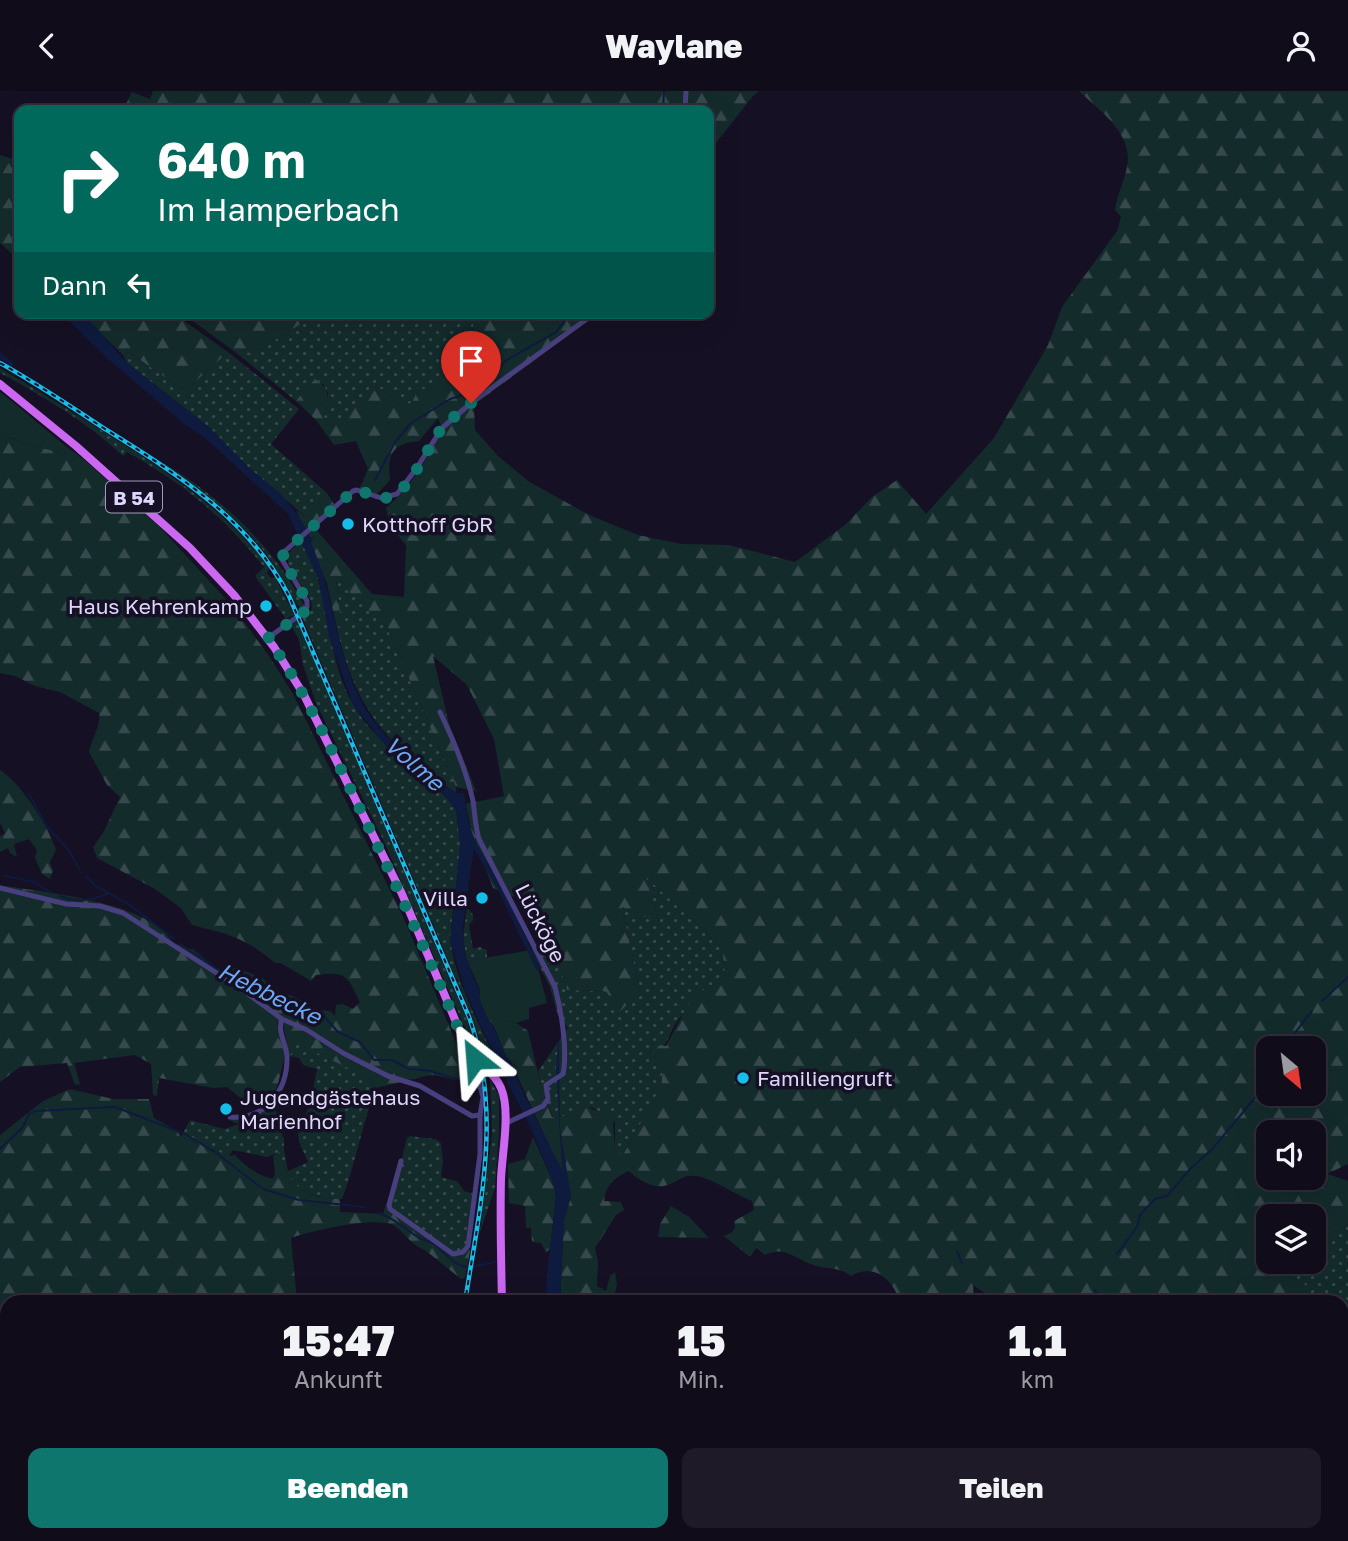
<!DOCTYPE html>
<html lang="de">
<meta charset="utf-8">
<style>
body{margin:0;font-family:"Golos Text",sans-serif;background:#1e1a27;color:#f1f3f6;height:100vh;display:flex;flex-direction:column;font-size:26px;white-space:nowrap}
*{box-sizing:border-box;margin:0}
p{font-size:23px;color:#9c9ba2}
.icon{flex:none;width:38px;height:38px;fill:none;stroke:currentColor;stroke-width:2;stroke-linecap:round;stroke-linejoin:round}
.map{position:relative;flex:1;overflow:hidden}
.side{position:absolute;left:0px;top:1204px;width:1349px;height:247px;display:flex;flex-direction:column;background:#100c1a;border-radius:21px 21px 0 0;box-shadow:0 7px 28px #0002,0 0 0 2px #302c39}
.side>*{flex:none}
.guide{position:absolute;left:14px;top:14px;width:700px;height:214px;border-radius:14px;box-shadow:0 7px 28px #0002,0 0 0 2px #302c39;background:#00695c;color:#fff;overflow:hidden}
.needle{width:46px;rotate:151deg}
.buttons{position:absolute;left:1256px;top:945px;display:grid;gap:14px}
.buttons a{display:grid;place-items:center;width:70px;height:70px;border-radius:14px;background:#100c1a;box-shadow:0 7px 28px #0002,0 0 0 2px #302c39;font-size:35px}
.pin{position:absolute;display:grid;place-items:center;width:60px;height:60px;color:#fff;margin:-72px -30px;border-radius:50% 50% 50% 0;rotate:-45deg;box-shadow:0 0 7px #0007}
.pin .icon{rotate:45deg}
.me{position:absolute;width:77px;margin:-38px;rotate:332deg;stroke-linejoin:round;filter:drop-shadow(0 0 5px #0008)}
.turn{display:flex;align-items:center;gap:24px;height:147px;padding:0 28px;font-size:32px}
.turn .icon{width:91px;height:91px;stroke-width:2.5}
.turn b{display:block;font-size:49px;line-height:60px}
.then{display:flex;align-items:center;height:66px;padding:0 28px;background:#0003;gap:14px;font-size:26px}
.eta{display:flex;justify-content:space-evenly;align-items:center;height:119px;text-align:center}
.eta b{font-size:42px;font-weight:800;line-height:49px}
.cta{display:flex;gap:14px;margin-top:auto;padding:14px 28px}
.cta a{flex:1;height:80px;border-radius:14px;background:#0f766e;color:#fff;font-size:28px;font-weight:800;line-height:80px;text-align:center}
.cta a+a{background:#1e1a27;color:#f1f3f6}
header{display:flex;justify-content:space-between;align-items:center;height:91px;padding:0 28px;background:#100c1a;font-size:32px;font-weight:800}
.map>svg:first-child{display:block}
.grass{fill:url(#grass-dots)}
.forest{fill:url(#forest-firs);fill-rule:evenodd}
.garden{fill:#142b2c}
.water{fill:#0e1b3e}
.lines{fill:none;stroke-linecap:round;stroke-linejoin:round}
.stream{stroke:#0e1b3e;stroke-width:2}
.canal{stroke:#0e1b3e;stroke-width:5}
.street{stroke:#48407e;stroke-width:5}
.primary{stroke:#cb67f1;stroke-width:8}
.highway{stroke:#f05c94;stroke-width:9}
.rail-casing{stroke:#15bee8;stroke-width:4.5}
.rail{stroke:#151023;stroke-width:2;stroke-dasharray:5;stroke-linecap:butt}
.route{stroke:#0f766e;stroke-width:12;stroke-dasharray:0 21.6}
.poi-dot{fill:#15bee8;stroke:#151023;stroke-width:2.5}
.labels{text-anchor:middle;dominant-baseline:central;stroke-width:7;stroke-linejoin:round;paint-order:stroke}
.shield{fill:#151023;stroke:#a29bba;stroke-width:2}
.shield-label{font-size:19px;font-weight:bold;fill:#ded6fb}
.poi-label{font-size:21px;fill:#ded6fb;stroke:#151023;text-anchor:start}
.street-label{font-size:21px;fill:#ded6fb;stroke:#151023}
.water-label{font-size:23px;font-style:italic;fill:#6da7f2;stroke:#151023}
</style>
<header><svg class="icon" aria-label="back" viewBox="0 0 24 24"><path d="M15 5l-7 7 7 7"/></svg>Waylane<svg class="icon" aria-label="person" viewBox="0 0 24 24"><circle cx="12" cy="8" r="4"/><path d="M4 21q1-7 8-7t8 7"/></svg></header>
<div class="map">
<svg width="1348" height="1450" viewBox="0 0 1348 1450">
<defs>
<pattern id="grass-dots" width="8" height="8" patternUnits="userSpaceOnUse" patternTransform="scale(1.75)"><rect width="8" height="8" fill="#142b2c"/><path d="M2 2h.1M6 6h.1" fill="none" stroke="#36494c" stroke-width="1.8" stroke-linecap="round"/></pattern>
<pattern id="forest-firs" width="22" height="20" patternUnits="userSpaceOnUse" patternTransform="scale(1.75)"><rect width="22" height="20" fill="#142b2c"/><path d="M5 1l3.5 6h-7zM16 11l3.5 6h-7z" fill="#36494c"/></pattern>
</defs>
<rect width="100%" height="100%" fill="#151023"/>
<g class="grass">
<path d="M 329,222 L 473,222 L 473,236 L 462,277 L 436,296 L 419,299 L 411,312 L 401,315 L 385,299 L 371,296 L 343,331 L 324,328 L 328,302 L 323,293 L 315,288 L 296,310 L 239,264 C 272,258 296,229 329,222 Z"/>
<path d="M 129,261 L 185,300 L 228,261 L 299,318 L 271,353 L 327,402 L 307,427 L 248,376 L 209,336 L 127,272 L 123,264 Z"/>
<path d="M 0,277 C 34,297 68,318 101,339 C 163,378 222,416 268,474 L 269,477 L 267,482 L 271,487 L 275,486 L 294,524 L 286,528 L 255,485 L 264,476 C 221,423 186,395 127,361 L 123,365 C 88,332 43,305 0,282 Z"/>
<path d="M 158,369 C 218,403 272,453 304,514 L 301,519 C 289,500 279,481 266,463 C 237,425 197,396 158,369 Z"/>
<path d="M 301,449 C 307,462 315,475 318,488 C 329,530 332,577 354,615 C 370,643 400,666 423,687 C 436,699 454,707 458,726 C 467,766 451,808 451,847 C 450,878 483,942 497,971 L 487,973 L 472,925 L 302,526 L 308,524 L 312,518 L 311,510 L 288,473 L 288,463 Z"/>
<path d="M 336,487 L 387,537 L 456,696 L 456,702 C 386,652 355,620 336,533 L 345,539 L 341,529 Z"/>
<path d="M 297,529 L 466,927 L 479,965 L 469,946 L 385,753 L 316,612 L 303,574 L 299,549 L 291,534 Z"/>
<path d="M 645,785 L 722,857 L 726,890 C 713,894 687,917 678,929 C 667,945 671,951 653,965 L 663,979 L 661,996 L 623,1064 L 615,1058 L 615,1027 L 602,1023 L 592,1016 L 570,1025 L 553,1026 L 543,1003 L 538,980 L 568,937 L 558,925 L 550,896 L 531,859 L 541,848 L 553,852 L 567,899 L 606,900 L 619,920 L 639,896 L 622,816 L 659,831 Z"/>
<path d="M 467,816 L 473,824 L 473,830 L 469,833 L 473,858 L 480,856 L 487,859 L 487,867 L 467,870 L 463,847 Z"/>
<path d="M 291,943 L 309,957 L 370,988 L 376,997 C 362,1033 356,1071 342,1108 C 308,1107 287,1097 280,1061 L 267,1066 L 233,1059 L 229,1065 L 181,1046 L 190,1029 L 224,1038 L 239,1033 L 229,1029 L 230,1026 L 257,1023 L 269,1026 L 276,1020 L 280,1040 L 284,1047 L 284,1059 L 288,1080 L 308,1071 L 299,1051 L 298,1042 L 310,1013 L 317,978 L 303,974 L 299,967 L 289,965 L 292,961 Z"/>
<path d="M 490,988 L 499,1005 L 499,1041 L 495,1097 L 480,1141 L 492,1043 Z"/>
<path d="M 410,1045 L 435,1048 L 441,1052 L 443,1070 L 441,1086 L 458,1091 L 464,1100 L 474,1103 L 467,1154 L 462,1161 L 454,1161 L 390,1118 L 407,1047 Z"/>
<path d="M 1348,1134 L 1348,1316 L 1342,1332 L 1342,1211 L 1313,1211 C 1310,1195 1298,1191 1285,1183 L 1287,1171 L 1314,1171 L 1314,1150 Z"/>
</g>
<g class="forest">
<path d="M 153,0 L 759,0 L 752,6 L 709,61 L 709,19 L 123,19 L 132,1 L 150,8 Z"/>
<path d="M 1079,0 L 1348,0 L 1348,1073 L 1327,1083 L 1348,1090 L 1348,1134 L 1314,1150 L 1314,1125 L 1269,1125 L 1269,1171 L 1287,1171 L 1285,1183 L 1309,1196 L 1313,1211 L 998,1211 L 973,1194 L 974,1211 L 900,1211 C 893,1189 874,1171 851,1185 C 838,1175 828,1179 813,1174 C 804,1171 796,1165 787,1162 C 779,1159 772,1161 765,1164 L 756,1157 L 750,1166 L 724,1145 L 731,1142 L 735,1137 L 734,1130 L 754,1119 L 752,1110 C 736,1104 710,1086 696,1085 C 682,1083 675,1093 664,1095 C 650,1097 638,1088 629,1080 C 615,1086 605,1095 604,1110 L 621,1111 L 624,1119 L 616,1124 L 595,1157 L 598,1171 L 597,1195 L 606,1200 L 610,1185 L 615,1181 L 617,1193 L 613,1211 L 560,1211 L 564,1129 L 571,1105 L 565,1079 L 562,1080 L 555,1067 L 511,971 L 506,966 L 494,935 L 487,927 L 516,932 L 528,940 L 543,1003 L 552,1026 L 570,1025 L 576,1014 C 591,1016 601,1023 616,1027 L 613,1033 L 615,1058 L 623,1064 L 661,996 L 663,979 L 653,965 L 655,954 L 666,955 L 694,903 L 726,889 L 722,857 L 646,786 L 659,832 L 622,816 L 639,896 L 629,912 L 619,921 L 606,900 L 567,899 L 553,852 L 541,848 L 531,813 L 493,797 L 472,743 L 466,713 L 504,705 L 494,648 L 467,594 L 433,565 L 449,633 L 476,700 L 456,696 L 387,537 L 336,488 L 341,529 L 347,534 L 345,540 L 336,533 L 327,493 L 296,419 L 307,427 L 327,402 L 334,413 L 312,434 L 372,503 L 404,506 L 406,454 L 390,435 L 386,417 C 392,411 397,408 402,401 C 419,383 431,360 442,337 L 438,327 L 419,350 C 392,352 387,364 390,389 L 376,404 L 360,397 L 368,378 L 356,350 L 334,354 L 316,329 L 296,310 L 315,288 C 334,300 326,309 324,328 L 343,330 L 371,296 L 385,299 L 401,315 L 411,312 L 419,299 L 436,295 L 462,277 L 473,236 L 473,222 L 598,222 L 474,314 L 475,339 L 498,365 L 528,390 L 589,424 L 638,444 L 681,453 L 729,454 L 795,471 L 845,434 L 872,406 L 897,389 L 926,423 L 994,347 L 1048,254 L 1062,216 L 1117,140 L 1121,126 L 1115,119 C 1117,104 1124,91 1127,76 C 1134,43 1100,20 1079,0 ZM 1269,957 L 1314,957 L 1314,1003 L 1269,1003 ZM 1269,1041 L 1314,1041 L 1314,1087 L 1269,1087 Z"/>
<path d="M 0,64 L 19,70 L 19,169 L 0,152 Z"/>
<path d="M 80,222 L 173,222 L 228,261 L 185,300 L 129,261 L 123,264 Z"/>
<path d="M 182,222 L 329,222 C 296,229 272,258 239,264 Z"/>
<path d="M 0,343 L 31,354 L 82,367 L 157,433 L 233,516 L 269,565 L 293,603 L 385,789 L 404,828 L 460,961 L 474,987 C 452,992 452,986 432,984 C 424,984 415,990 406,988 C 367,981 319,942 282,925 L 277,933 L 285,964 L 275,1005 L 276,1020 L 269,1026 L 258,1028 L 257,1023 L 266,1015 L 245,1011 L 227,996 L 213,997 L 159,987 L 157,1005 L 153,1004 L 151,973 L 135,964 L 74,972 L 80,993 L 75,994 L 67,972 L 20,976 L 0,991 L 0,794 C 45,802 149,810 173,852 L 194,859 L 232,890 L 230,875 L 261,886 L 277,900 L 295,906 L 317,919 L 330,920 L 335,925 L 336,914 L 343,913 L 353,918 L 360,911 C 347,885 347,880 316,884 L 311,890 L 281,872 L 275,872 C 246,847 228,843 192,834 L 181,817 L 155,798 L 97,767 L 93,756 L 103,742 L 120,706 L 107,694 L 89,661 C 92,647 101,636 99,622 L 60,601 L 35,595 L 15,585 L 0,582 Z"/>
<path d="M 0,679 C 22,693 48,735 56,759 L 50,771 L 53,780 L 50,788 L 42,783 L 35,767 L 37,759 L 29,748 L 14,753 L 17,766 L 10,762 L 8,757 L 0,761 L 0,745 L 5,742 L 0,732 Z"/>
<path d="M 283,931 L 288,932 L 401,991 L 376,997 L 370,988 L 309,958 L 292,944 L 294,959 L 289,965 Z"/>
<path d="M 70,998 L 113,1008 L 149,1008 L 154,1027 L 177,1040 L 181,1046 L 229,1065 L 235,1064 C 246,1076 257,1084 273,1088 L 275,1082 L 273,1065 L 280,1061 C 287,1096 307,1107 340,1108 L 340,1121 L 383,1123 L 386,1113 L 454,1161 L 459,1162 L 467,1154 L 470,1160 L 465,1187 L 461,1188 L 425,1159 C 412,1155 405,1142 395,1135 C 378,1124 310,1140 291,1147 L 297,1211 L 7,1211 L 7,1313 L 0,1307 L 0,1044 L 43,1010 Z"/>
<path d="M 533,1046 L 553,1091 L 556,1106 L 550,1158 L 546,1161 L 541,1152 L 532,1151 L 531,1137 L 526,1137 L 525,1115 L 509,1112 L 508,1073 L 525,1068 Z"/>
<path d="M 671,1115 L 689,1126 L 709,1147 L 658,1146 L 660,1133 Z"/>
<path d="M 1348,1316 L 1348,1450 L 1279,1450 L 1281,1444 L 1342,1444 L 1342,1332 Z"/>
<path d="M 0,1339 L 7,1346 L 7,1444 L 102,1444 L 108,1450 L 0,1450 Z"/>
<path d="M 130,1444 L 468,1444 L 462,1450 L 135,1450 Z"/>
<path d="M 1148,1444 L 1267,1444 L 1266,1450 L 1152,1450 Z"/>
</g>
<g class="garden">
<path d="M 0,301 C 28,322 53,347 82,367 L 31,354 L 0,343 Z"/>
<path d="M 531,859 L 537,873 L 547,912 L 529,917 L 529,928 L 516,932 L 487,927 L 479,907 L 480,898 L 467,870 Z"/>
</g>
<path class="water" d="M 61,222 L 80,222 L 94,234 L 127,272 L 209,336 L 248,376 L 281,403 L 300,427 L 310,446 L 314,446 L 311,452 C 334,502 336,559 360,608 C 380,648 421,676 456,702 L 464,702 L 469,733 L 477,755 L 474,756 L 463,836 L 465,863 L 473,886 L 480,898 L 479,907 L 487,927 L 493,935 L 506,966 L 511,971 L 521,997 L 562,1079 L 556,976 L 559,945 L 560,1037 L 571,1105 L 564,1129 L 560,1211 L 546,1211 L 547,1183 L 556,1106 L 553,1091 L 530,1035 L 497,971 L 465,899 L 450,850 L 460,755 L 456,720 L 443,702 L 385,654 L 353,614 L 329,546 L 319,489 L 288,423 L 204,346 L 184,333 L 108,268 Z"/>
<g class="lines">
<g class="stream">
<path d="M 663,19 L 664,0"/>
<path d="M 709,58 L 713,55"/>
<path d="M 375,389 L 395,351 L 411,332 L 450,308 L 467,303 L 490,289 L 505,270 L 556,241 L 571,222"/>
<path d="M 29,703 L 47,736 L 68,758 L 80,779"/>
<path d="M 5,785 L 34,791 L 50,801"/>
<path d="M 86,785 L 94,794 L 107,801"/>
<path d="M 59,805 C 80,812 90,810 109,802 L 131,815 L 174,848"/>
<path d="M 180,853 L 225,883 L 240,883 L 254,894 L 323,924 L 338,941 L 360,951 L 374,969 L 392,969 L 409,978 L 431,980 L 457,988 L 473,985"/>
<path d="M 1322,910 L 1348,886"/>
<path d="M 1288,957 L 1294,943 L 1312,920"/>
<path d="M 0,1058 L 23,1036 L 29,1023 L 35,1020 L 115,1016 L 185,1043 L 215,1061 L 263,1098 L 299,1109 L 365,1116"/>
<path d="M 379,1122 C 393,1127 405,1137 416,1145 C 421,1149 427,1149 432,1152 C 445,1160 452,1175 468,1176"/>
<path d="M 957,1160 L 962,1172"/>
<path d="M 1117,1163 L 1137,1136 L 1140,1124 L 1155,1108 L 1167,1105 L 1190,1078 L 1213,1057 L 1260,1001 L 1269,986"/>
<path d="M 475,1175 L 496,1171"/>
<path d="M 1095,1199 L 1100,1211"/>
<path d="M 972,1211 L 975,1203"/>
<path d="M 848,1444 L 852,1450"/>
<path d="M 218,1450 L 241,1444"/>
<path d="M 1162,1450 L 1163,1444"/>
</g>
<g class="canal">
<path d="M 0,264 L 11,273"/>
<path d="M 473,752 L 500,797 L 538,877"/>
</g>
<g class="street">
<path d="M 685,19 L 686,0"/>
<path d="M 268,547 L 304,521 L 307,516 L 307,510 L 281,467 L 285,460 L 353,400 L 357,399 L 381,407 L 397,403 L 416,378 L 442,337 L 471,312 L 595,222"/>
<path d="M 440,621 C 454,650 466,678 473,710 C 475,723 475,735 479,748 L 555,896 C 561,919 568,959 563,983 L 546,994 L 548,1008 L 543,1015 L 504,1033"/>
<path d="M 0,797 L 66,813 L 100,815 L 123,822 L 240,897 L 282,928 L 307,939 L 343,962 L 388,985 L 420,995 L 472,1025 L 480,1024"/>
<path d="M 230,1026 C 265,1029 288,1000 287,965 C 286,953 277,939 282,928"/>
<path d="M 401,1070 L 389,1114 L 390,1118 L 453,1163 L 463,1161 L 468,1155 L 480,1063 L 480,1024 L 483,1006 L 477,985 L 479,972"/>
<path d="M 970,1444 L 970,1450"/>
</g>
<g class="primary">
<path d="M 0,293 L 76,355 L 190,457 L 234,504 L 274,556 L 304,604 L 402,803 L 467,957 C 476,972 495,981 501,997 C 511,1020 502,1062 501,1088 C 500,1129 501,1170 502,1211"/>
<path d="M 607,1444 L 613,1450"/>
</g>
<g class="highway">
<path d="M 0,1315 L 7,1321"/>
<path d="M 0,1328 L 7,1334"/>
<path d="M 119,1444 L 124,1450"/>
</g>
<defs>
<g id="rail">
<path d="M 0,272 C 36,292 70,315 105,338 C 177,383 248,427 289,505 L 469,926 C 503,1021 480,1115 465,1211"/>
<path d="M 507,1444 L 511,1450"/>
</g>
</defs>
<use href="#rail" class="rail-casing"/>
<use href="#rail" class="rail"/>
</g>
<g class="lines">
<path class="route" d="M 471,312 C 462,320 450,328 442,337 C 428,354 411,400 389,406 C 376,410 365,398 353,400 L 285,460 L 282,467 L 307,510 L 307,516 L 304,521 L 268,547 C 301,594 325,645 350,697 C 390,780 428,863 463,949 L 475,968"/>
</g>
<g class="poi-dot">
<circle cx="348" cy="433" r="7"/>
<circle cx="266" cy="515" r="7"/>
<circle cx="482" cy="807" r="7"/>
<circle cx="743" cy="987" r="7"/>
<circle cx="226" cy="1018" r="7"/>
</g>
<g class="labels">
<rect class="shield" x="106" y="390.5" width="56" height="31" rx="5"/>
<g class="shield-label">
<text x="134" y="406">B 54</text>
</g>
<g class="poi-label">
<text x="362" y="433">Kotthoff GbR</text>
<text x="252" y="515" text-anchor="end">Haus Kehrenkamp</text>
<text x="468" y="807" text-anchor="end">Villa</text>
<text x="757" y="987">Familiengruft</text>
<text x="240" y="1006">Jugendgästehaus<tspan x="240" dy="24">Marienhof</tspan></text>
</g>
<g class="street-label">
<text transform="translate(541 832) rotate(63)">Lücköge</text>
</g>
<g class="water-label">
<text transform="translate(415 672) rotate(41)">Volme</text>
<text transform="translate(270 902) rotate(26)">Hebbecke</text>
</g>
</g>
</svg>
<div class="buttons">
<a><svg class="needle" viewBox="-14 -14 28 28"><path d="M0-13l5 13h-10z" fill="#e53935"/><path d="M0 13l5-13h-10z" fill="#9c9ba2"/></svg></a>
<a><svg class="icon" aria-label="sound" viewBox="0 0 24 24"><path d="M4 9h4l5-4v14l-5-4H4zM17 9q2 3 0 6"/></svg></a>
<a><svg class="icon" aria-label="layers" viewBox="0 0 24 24"><path d="M12 4l9 5-9 5-9-5zM3 14l9 5 9-5"/></svg></a>
</div>
<div class="pin" style="left:471px;top:312px;background:#d93025"><svg class="icon" aria-label="arrive" viewBox="0 0 24 24"><path d="M6 21V4h12l-3 4 3 4H6"/></svg></div>
<svg class="me" style="left:475px;top:968px" viewBox="-20 -20 40 40"><path d="M0-17L14 15 0 8-14 15z" fill="#0f766e" stroke="#fff" stroke-width="4"/></svg>
<div class="guide">
<div class="turn"><svg class="icon" aria-label="right" viewBox="0 0 24 24"><path d="M7 20v-9h11M14 6l5 5-5 5"/></svg><div><b>640 m</b>Im Hamperbach</div></div>
<div class="then">Dann<svg class="icon" aria-label="left" viewBox="0 0 24 24"><path d="M17 20v-9H6M10 6l-5 5 5 5"/></svg></div>
</div>
<section class="side">
<div class="eta">
<div><b>15:47</b><p>Ankunft</p></div>
<div><b>15</b><p>Min.</p></div>
<div><b>1.1</b><p>km</p></div>
</div>
<div class="cta"><a>Beenden</a><a>Teilen</a></div>
</section>
</div>
